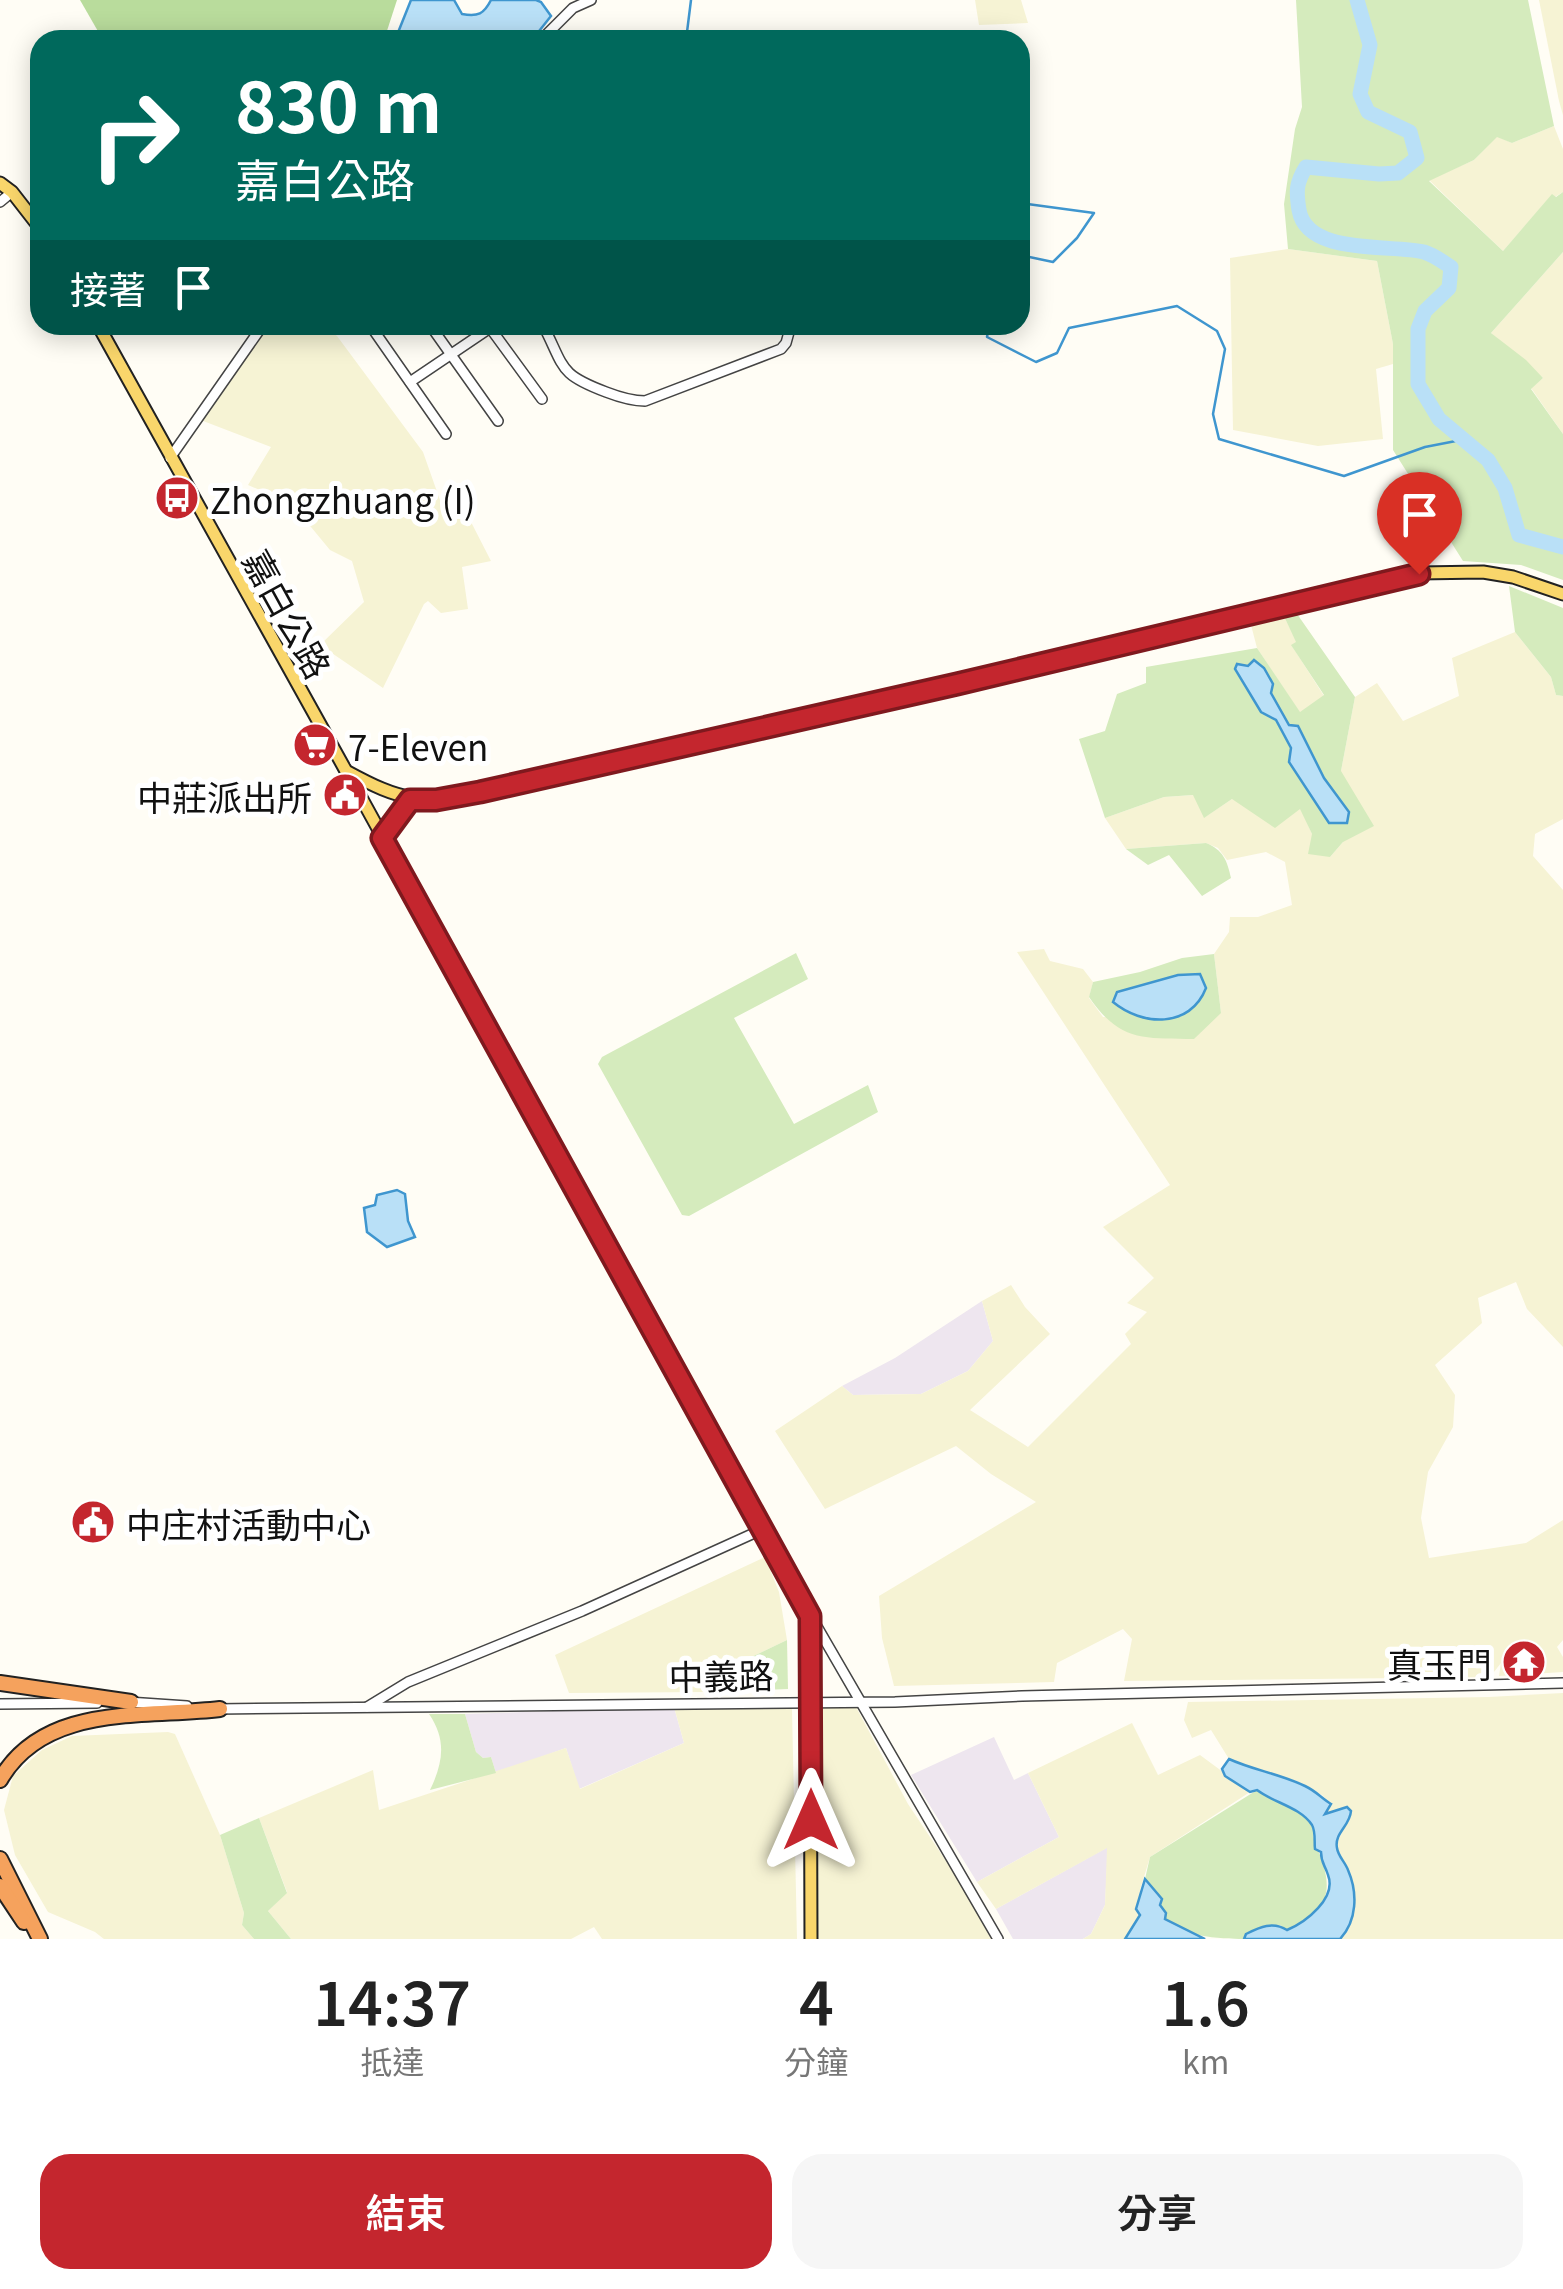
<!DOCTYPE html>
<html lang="zh-TW">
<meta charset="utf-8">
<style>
body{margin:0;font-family:Georgia,"Noto Sans TC",serif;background:#f6f6f6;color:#222;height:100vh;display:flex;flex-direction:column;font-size:38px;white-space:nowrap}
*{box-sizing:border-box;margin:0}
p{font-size:32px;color:#767676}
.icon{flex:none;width:55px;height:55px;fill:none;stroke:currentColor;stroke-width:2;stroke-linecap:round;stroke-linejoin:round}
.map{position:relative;height:1939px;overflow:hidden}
.details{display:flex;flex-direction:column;background:#fff;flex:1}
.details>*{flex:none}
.banner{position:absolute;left:30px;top:30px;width:1000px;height:305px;border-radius:30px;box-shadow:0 5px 25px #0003;background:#00695c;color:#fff;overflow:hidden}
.pin{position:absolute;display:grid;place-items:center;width:85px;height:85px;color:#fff;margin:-102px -42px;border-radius:50% 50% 50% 0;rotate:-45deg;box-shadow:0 0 10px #0007}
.pin .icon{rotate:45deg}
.me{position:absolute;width:110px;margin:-55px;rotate:0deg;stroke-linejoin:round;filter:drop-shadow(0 0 8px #0008)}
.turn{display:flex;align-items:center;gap:35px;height:210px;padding:0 40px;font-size:45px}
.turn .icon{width:130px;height:130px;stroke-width:2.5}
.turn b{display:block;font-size:70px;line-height:85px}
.then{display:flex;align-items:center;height:95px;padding:0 40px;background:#0003;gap:20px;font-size:38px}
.eta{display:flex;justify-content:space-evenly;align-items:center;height:170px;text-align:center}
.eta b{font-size:60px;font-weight:600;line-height:70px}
.primary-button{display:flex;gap:20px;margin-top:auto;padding:20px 40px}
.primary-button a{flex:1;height:115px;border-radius:30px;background:#c4262e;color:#fff;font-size:40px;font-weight:600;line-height:115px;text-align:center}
.primary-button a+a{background:#f6f6f6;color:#222}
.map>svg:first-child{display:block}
.industrial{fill:#eee6ef}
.farmland{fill:#f6f3d4}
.green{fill:#d5ebbd}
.forest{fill:#b9dc9c}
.water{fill:#b9e0f7;stroke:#3f96cf;stroke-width:2.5}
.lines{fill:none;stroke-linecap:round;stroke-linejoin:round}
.stream{stroke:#3f96cf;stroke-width:2.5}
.river{stroke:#b9e0f7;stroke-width:15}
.minor-casing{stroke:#444;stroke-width:12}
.major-casing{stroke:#222;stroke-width:15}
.highway-casing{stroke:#222;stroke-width:18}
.minor{stroke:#fff;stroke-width:9}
.major{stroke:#f9d66b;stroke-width:11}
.highway{stroke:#f5a25d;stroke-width:14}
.route-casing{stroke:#7f191e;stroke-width:25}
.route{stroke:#c4262e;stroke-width:18}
.labels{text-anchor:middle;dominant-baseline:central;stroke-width:10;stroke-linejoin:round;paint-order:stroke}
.poi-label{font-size:35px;fill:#111;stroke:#fff;text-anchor:start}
.street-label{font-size:35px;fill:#111;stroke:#fff}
</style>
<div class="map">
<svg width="1563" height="1939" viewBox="0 0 1563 1939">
<rect width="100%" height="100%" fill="#fffdf5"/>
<g class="industrial">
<path d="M 982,1301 L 993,1341 L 968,1371 L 921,1394 L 853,1395 L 842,1386 L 895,1358 Z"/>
<path d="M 674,1707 L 684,1743 L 579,1789 L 566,1748 L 496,1773 L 491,1757 L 483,1758 L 476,1752 L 465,1714 Z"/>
<path d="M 994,1737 L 1014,1780 L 1028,1773 L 1059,1837 L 977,1882 L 911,1775 Z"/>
<path d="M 1108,1847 L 1105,1905 L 1091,1934 L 1083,1939 L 1013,1939 L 996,1909 Z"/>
</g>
<g class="farmland">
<path d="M 975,0 L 1021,0 L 1028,23 L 979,25 Z"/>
<path d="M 1539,0 L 1563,0 L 1563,115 L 1559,101 Z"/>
<path d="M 1554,126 L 1563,149 L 1563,192 L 1555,197 L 1552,195 L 1503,251 L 1429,180 L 1474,160 L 1497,136 L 1512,143 Z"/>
<path d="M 1288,249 L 1377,261 L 1393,344 L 1393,364 L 1376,369 L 1383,439 L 1318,446 L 1233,430 L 1230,258 Z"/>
<path d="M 1563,252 L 1563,434 L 1531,388 L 1543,378 L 1491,333 Z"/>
<path d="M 267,325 L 323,325 L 337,336 L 423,452 L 441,503 L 471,522 L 491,561 L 462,567 L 468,609 L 441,613 L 428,601 L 424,604 L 383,688 L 320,645 L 364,602 L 352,561 L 330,550 L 292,504 L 248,485 L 271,447 L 198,419 Z"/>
<path d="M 1283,614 L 1297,642 L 1292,646 L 1324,696 L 1300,713 L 1257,648 L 1250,621 Z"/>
<path d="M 1515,632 L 1551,677 L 1556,695 L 1563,696 L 1563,819 L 1535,834 L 1533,856 L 1563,890 L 1563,1347 L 1527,1309 L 1516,1282 L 1478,1298 L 1482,1323 L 1435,1365 L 1455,1395 L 1453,1427 L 1428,1472 L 1421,1518 L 1429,1558 L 1526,1543 L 1563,1520 L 1563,1640 L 1557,1647 L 1563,1657 L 1563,1672 L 1499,1676 L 1501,1663 L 1490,1677 L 1124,1681 L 1132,1639 L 1123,1629 L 1057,1663 L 1054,1682 L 894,1686 L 882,1638 L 879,1596 L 1036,1502 L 991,1474 L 956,1446 L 825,1509 L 775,1431 L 842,1386 L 853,1395 L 921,1394 L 968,1371 L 993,1341 L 982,1301 L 1011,1285 L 1025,1307 L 1050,1334 L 970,1410 L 1028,1447 L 1131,1344 L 1125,1334 L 1147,1312 L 1127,1303 L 1154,1278 L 1103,1227 L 1170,1185 L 1017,952 L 1044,949 L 1050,961 L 1083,969 L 1093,982 L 1089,998 L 1103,1017 L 1221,1013 L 1214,954 L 1229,932 L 1230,917 L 1258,917 L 1292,905 L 1285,862 L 1266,852 L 1227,860 L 1218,848 L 1206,843 L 1126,849 L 1105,818 L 1164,797 L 1194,795 L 1205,817 L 1232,799 L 1301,809 L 1312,834 L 1330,857 L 1343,842 L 1341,771 L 1355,697 L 1377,683 L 1403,721 L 1459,696 L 1452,658 Z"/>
<path d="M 765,1557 L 779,1592 L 787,1640 L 706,1679 L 704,1692 L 569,1693 L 555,1655 Z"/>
<path d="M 1563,1693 L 1563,1939 L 1340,1939 L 1348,1931 L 1354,1901 L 1350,1877 L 1336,1845 L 1343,1830 L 1346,1807 L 1325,1814 L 1331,1804 L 1322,1795 L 1282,1777 L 1251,1769 L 1229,1759 L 1211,1730 L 1192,1738 L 1184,1720 L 1188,1702 L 1489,1697 Z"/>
<path d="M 723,1704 L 792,1709 L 797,1939 L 602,1939 L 594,1927 L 571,1939 L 291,1939 L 268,1911 L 287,1892 L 259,1818 L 373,1770 L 379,1810 L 566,1748 L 580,1789 L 684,1743 L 674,1707 Z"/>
<path d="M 856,1707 L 908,1804 L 962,1885 L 991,1939 L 815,1939 L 815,1708 Z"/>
<path d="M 1132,1723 L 1158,1775 L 1200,1755 L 1250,1792 L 1150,1857 L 1140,1890 L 1141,1915 L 1125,1939 L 1083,1939 L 1091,1934 L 1105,1905 L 1107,1848 L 996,1909 L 977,1882 L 1059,1837 L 1028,1773 Z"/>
<path d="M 168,1732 L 175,1734 L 220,1835 L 244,1913 L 242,1925 L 254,1939 L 104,1939 L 95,1932 L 48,1912 L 15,1855 L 4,1810 L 13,1776 L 42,1750 L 72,1736 Z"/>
</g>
<g class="green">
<path d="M 1296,0 L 1528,0 L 1554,126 L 1512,143 L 1497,137 L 1474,160 L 1429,181 L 1503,251 L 1552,194 L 1556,197 L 1563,192 L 1563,252 L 1491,333 L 1526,360 L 1543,378 L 1531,389 L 1563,434 L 1563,580 L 1521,565 L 1463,561 L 1393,450 L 1393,344 L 1377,261 L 1288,249 L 1284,204 L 1295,129 L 1302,107 Z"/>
<path d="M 1509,586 L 1563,608 L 1563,696 L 1556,695 L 1551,677 L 1515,632 Z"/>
<path d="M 1295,611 L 1355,697 L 1341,771 L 1374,826 L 1343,842 L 1330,857 L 1308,854 L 1312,834 L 1300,809 L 1275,828 L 1232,799 L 1204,818 L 1193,795 L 1164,797 L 1105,818 L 1079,739 L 1105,731 L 1117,694 L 1146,683 L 1146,667 L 1257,648 L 1300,712 L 1324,695 L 1291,645 L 1296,642 L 1283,614 Z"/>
<path d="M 1206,843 C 1223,850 1227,860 1231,878 L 1202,896 L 1169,855 L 1148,865 L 1126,849 Z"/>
<path d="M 796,953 L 808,979 L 734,1018 L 794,1124 L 868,1085 L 878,1112 L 689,1216 L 682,1215 L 598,1064 L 602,1057 Z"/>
<path d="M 1214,954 L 1221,1013 L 1194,1039 C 1143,1038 1120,1042 1089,997 L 1093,982 L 1140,972 L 1182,958 Z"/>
<path d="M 787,1640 L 788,1689 L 704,1692 L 706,1679 Z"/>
<path d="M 429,1714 L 465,1714 L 476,1752 L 483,1758 L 491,1757 L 496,1773 L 430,1790 C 443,1763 447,1740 429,1714 Z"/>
<path d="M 1257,1790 C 1273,1802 1296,1806 1309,1822 C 1315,1829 1312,1835 1315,1843 C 1333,1884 1335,1910 1287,1930 L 1280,1925 L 1246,1934 L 1244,1939 C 1222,1939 1174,1937 1163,1915 C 1157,1901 1157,1889 1145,1879 L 1150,1857 Z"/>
<path d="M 259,1818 L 287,1893 L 268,1911 L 291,1939 L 254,1939 L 242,1925 L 244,1913 L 220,1835 Z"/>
</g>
<path class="forest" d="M 80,0 L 397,0 L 384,40 L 103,40 Z"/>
<g class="water">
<path d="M 411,0 L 454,0 L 462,14 C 478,17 484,14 491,0 L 536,0 L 541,2 L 551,16 L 532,40 L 395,40 Z"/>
<path d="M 1254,660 L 1264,668 L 1273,684 L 1271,693 L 1289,725 L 1298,726 L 1324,778 L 1349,812 L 1347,823 L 1329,823 L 1289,762 L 1291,748 L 1276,720 L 1261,712 L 1235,669 L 1237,664 L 1248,666 Z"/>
<path d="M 1200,974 L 1206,988 C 1190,1029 1142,1026 1113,1002 L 1117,992 L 1178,975 Z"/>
<path d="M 397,1190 L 405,1194 L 408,1221 L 415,1237 L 387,1247 L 367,1232 L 364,1208 L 375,1205 L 377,1195 Z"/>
<path d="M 1229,1759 C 1253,1770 1280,1774 1305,1786 C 1316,1791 1321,1798 1331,1804 L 1325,1814 L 1347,1807 L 1351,1811 C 1350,1826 1334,1833 1337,1848 C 1338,1856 1345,1862 1348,1870 C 1358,1893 1357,1921 1340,1939 L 1244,1939 L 1246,1934 C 1260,1927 1273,1921 1287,1930 C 1306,1922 1337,1898 1328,1875 C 1325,1865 1321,1863 1321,1852 L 1315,1849 C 1314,1842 1316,1832 1312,1825 C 1300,1807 1274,1803 1257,1790 L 1250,1792 L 1225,1776 L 1222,1769 Z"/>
<path d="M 1145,1879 L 1162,1899 L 1160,1905 L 1166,1913 L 1165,1919 L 1205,1939 L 1125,1939 L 1140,1915 L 1136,1909 Z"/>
</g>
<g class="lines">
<g class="stream">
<path d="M 686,40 L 691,0"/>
<path d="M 1020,203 L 1094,213 L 1077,238 L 1053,262 L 1020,255"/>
<path d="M 989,325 L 987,337 L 1036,362 L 1057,353 L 1069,328 L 1177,306 L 1217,331 L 1225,349 L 1213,414 L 1219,439 L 1344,476 L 1425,447 L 1461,440"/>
</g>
<path class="river" d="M 1357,0 L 1370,45 L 1360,94 L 1368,112 L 1410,132 L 1417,158 L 1398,173 L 1379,174 L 1306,167 C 1296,183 1296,191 1299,210 C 1307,256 1391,244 1424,252 C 1434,255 1443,262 1451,267 L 1449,288 L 1425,311 L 1418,329 L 1418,384 L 1439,419 L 1488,460 L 1505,488 L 1519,535 L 1563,547"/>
<defs>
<g id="minor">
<path d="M 541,40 L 573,8 L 591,0"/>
<path d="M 0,202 L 12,192"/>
<path d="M 370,325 L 446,434"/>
<path d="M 430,325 L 498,421"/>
<path d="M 488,325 L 542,399"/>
<path d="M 543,325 C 565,368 558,374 606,392 C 619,397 631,401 645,401 L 781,349 L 786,343 L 791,325"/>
<path d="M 410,382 L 490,328"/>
<path d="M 170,458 L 263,325"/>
<path d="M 383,837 L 410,800"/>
<path d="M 812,1618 L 998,1939"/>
<path d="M 128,1702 L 187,1706"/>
<path d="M 0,1704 L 97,1703"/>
<path d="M 367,1707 L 408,1682 L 582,1611 L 761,1530"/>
<path d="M 217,1709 L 895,1702 L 1022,1696 L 1563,1683"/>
</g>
<g id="major">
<path d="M 0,183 L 12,192 L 40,228"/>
<path d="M 98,325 L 346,771 C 403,802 417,803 480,792 L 957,684 L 1419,573 L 1483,572 L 1513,577 L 1563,594"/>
<path d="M 347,772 L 810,1615 L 811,1939"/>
</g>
<g id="highway">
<path d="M 0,1683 L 131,1702"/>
<path d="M 0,1780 C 44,1703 144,1718 220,1709"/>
<path d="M 0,1859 L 40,1939"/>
<path d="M 0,1886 L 24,1922"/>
</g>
</defs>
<use href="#minor" class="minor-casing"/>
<use href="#major" class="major-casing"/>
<use href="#highway" class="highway-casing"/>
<use href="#minor" class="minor"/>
<use href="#major" class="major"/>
<use href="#highway" class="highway"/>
</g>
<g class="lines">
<defs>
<path id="route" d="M 811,1820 L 810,1616 L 382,838 L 410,800 L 436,800 L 480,792 L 957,684 L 1419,574"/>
</defs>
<use href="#route" class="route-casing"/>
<use href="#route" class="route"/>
</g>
<defs>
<symbol id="bus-disc" viewBox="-11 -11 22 22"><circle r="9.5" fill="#c4262e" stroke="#fff"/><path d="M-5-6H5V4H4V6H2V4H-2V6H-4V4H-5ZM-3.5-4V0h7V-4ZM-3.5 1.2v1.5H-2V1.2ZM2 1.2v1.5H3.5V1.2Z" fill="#fff"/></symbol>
<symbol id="supermarket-disc" viewBox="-11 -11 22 22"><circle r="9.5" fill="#c4262e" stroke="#fff"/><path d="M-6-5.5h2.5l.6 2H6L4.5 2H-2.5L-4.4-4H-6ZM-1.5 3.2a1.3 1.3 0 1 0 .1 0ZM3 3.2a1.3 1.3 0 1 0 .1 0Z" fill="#fff"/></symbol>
<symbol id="civic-disc" viewBox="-11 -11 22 22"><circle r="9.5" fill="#c4262e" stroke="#fff"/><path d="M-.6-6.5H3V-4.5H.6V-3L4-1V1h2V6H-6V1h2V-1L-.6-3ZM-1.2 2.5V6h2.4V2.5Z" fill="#fff"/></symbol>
<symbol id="temple-disc" viewBox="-11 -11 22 22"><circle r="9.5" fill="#c4262e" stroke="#fff"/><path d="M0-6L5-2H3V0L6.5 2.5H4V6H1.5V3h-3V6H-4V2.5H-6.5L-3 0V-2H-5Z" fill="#fff"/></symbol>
</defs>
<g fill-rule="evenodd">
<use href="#bus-disc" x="152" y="473" width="50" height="50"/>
<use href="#supermarket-disc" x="290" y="720" width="50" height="50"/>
<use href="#civic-disc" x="320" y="770" width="50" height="50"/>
<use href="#civic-disc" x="68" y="1497" width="50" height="50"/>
<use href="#temple-disc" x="1499" y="1637" width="50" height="50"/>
</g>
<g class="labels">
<g class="poi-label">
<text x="210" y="498">Zhongzhuang (I)</text>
<text x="348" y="745">7-Eleven</text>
<text x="312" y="795" text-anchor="end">中莊派出所</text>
<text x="126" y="1522">中庄村活動中心</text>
<text x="1492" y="1662" text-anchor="end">真玉門</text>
</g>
<g class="street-label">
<text transform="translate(289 613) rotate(61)">嘉白公路</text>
<text transform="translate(721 1674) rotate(-1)">中義路</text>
</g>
</g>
</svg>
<div class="pin" style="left:1419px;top:574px;background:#d93025"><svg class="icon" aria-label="arrive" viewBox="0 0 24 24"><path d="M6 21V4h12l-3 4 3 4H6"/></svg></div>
<svg class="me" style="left:811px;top:1820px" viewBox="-20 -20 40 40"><path d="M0-17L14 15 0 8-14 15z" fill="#c4262e" stroke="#fff" stroke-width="4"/></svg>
<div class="banner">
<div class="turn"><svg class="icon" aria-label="right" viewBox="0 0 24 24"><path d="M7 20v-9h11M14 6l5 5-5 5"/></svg><div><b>830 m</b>嘉白公路</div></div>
<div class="then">接著<svg class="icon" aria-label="arrive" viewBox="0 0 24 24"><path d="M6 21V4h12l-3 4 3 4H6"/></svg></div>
</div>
</div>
<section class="details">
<div class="eta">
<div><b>14:37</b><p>抵達</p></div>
<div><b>4</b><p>分鐘</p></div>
<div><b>1.6</b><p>km</p></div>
</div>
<div class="primary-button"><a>結束</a><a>分享</a></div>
</section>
